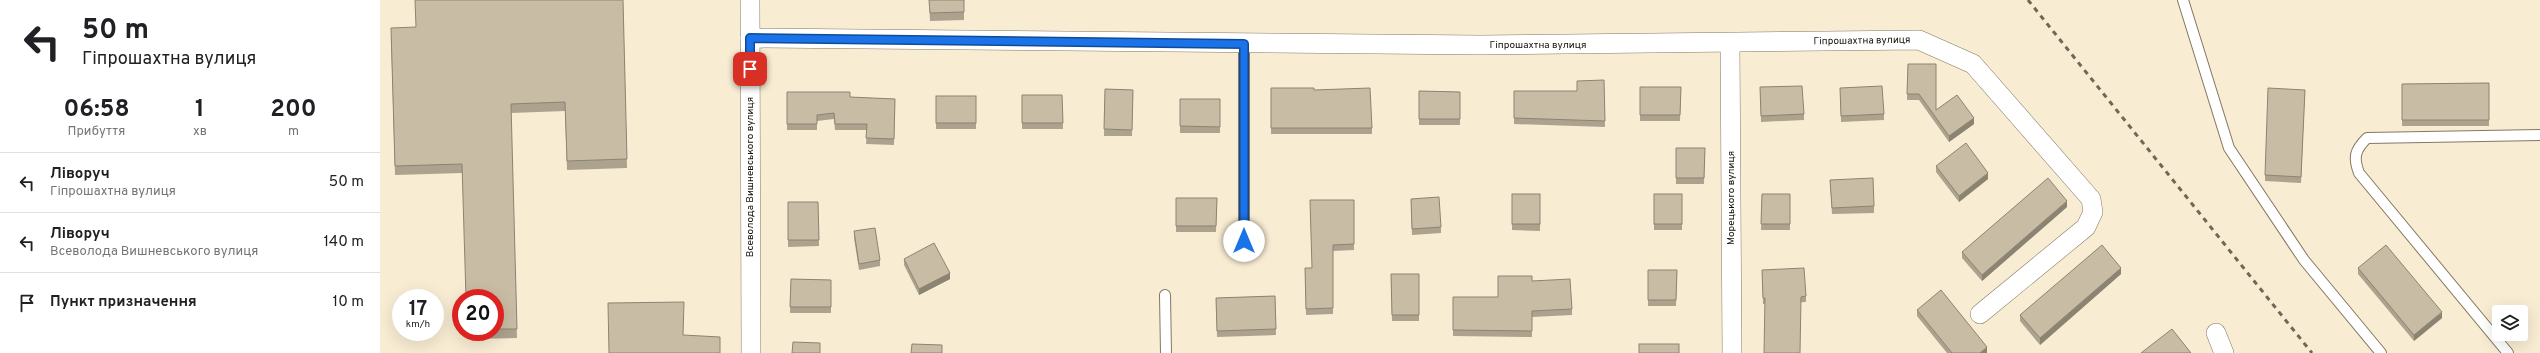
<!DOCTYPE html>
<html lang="uk">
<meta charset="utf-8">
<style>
body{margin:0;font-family:Overpass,sans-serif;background:#f2f2f2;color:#202124;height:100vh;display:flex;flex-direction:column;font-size:15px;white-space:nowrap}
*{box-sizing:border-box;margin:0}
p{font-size:13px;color:#757577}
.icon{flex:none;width:22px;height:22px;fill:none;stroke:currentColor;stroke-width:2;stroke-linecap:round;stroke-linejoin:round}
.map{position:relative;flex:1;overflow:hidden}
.details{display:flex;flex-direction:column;background:#fff;width:380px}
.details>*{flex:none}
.banner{background:#fff;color:#202124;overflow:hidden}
.buttons{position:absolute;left:2112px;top:305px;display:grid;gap:8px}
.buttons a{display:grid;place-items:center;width:36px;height:36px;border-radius:4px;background:#fff;box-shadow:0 4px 16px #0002;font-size:20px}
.speed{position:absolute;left:12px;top:289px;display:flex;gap:8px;font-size:20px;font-weight:700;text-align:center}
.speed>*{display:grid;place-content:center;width:52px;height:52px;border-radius:50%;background:#fff;box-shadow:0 4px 16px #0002;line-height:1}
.speed small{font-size:10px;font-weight:400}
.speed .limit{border:6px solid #d22;background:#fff;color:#111}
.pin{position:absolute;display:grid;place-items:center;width:34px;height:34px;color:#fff;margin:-17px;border-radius:8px;box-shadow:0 2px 6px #0006}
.me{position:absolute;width:44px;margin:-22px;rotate:0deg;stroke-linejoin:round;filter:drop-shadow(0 0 3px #0008)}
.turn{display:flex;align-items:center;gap:14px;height:84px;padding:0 16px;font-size:18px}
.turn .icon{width:52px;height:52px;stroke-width:2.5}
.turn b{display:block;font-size:28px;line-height:34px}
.eta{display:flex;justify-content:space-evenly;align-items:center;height:68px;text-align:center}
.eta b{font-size:24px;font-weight:700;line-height:28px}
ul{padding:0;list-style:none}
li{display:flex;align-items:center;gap:12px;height:60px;padding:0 16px;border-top:1px solid #e0e0e0}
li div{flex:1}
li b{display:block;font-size:15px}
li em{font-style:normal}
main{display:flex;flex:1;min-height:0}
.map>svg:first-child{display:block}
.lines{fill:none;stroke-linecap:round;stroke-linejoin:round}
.service-casing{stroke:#837862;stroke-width:12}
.minor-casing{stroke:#837862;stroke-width:20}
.service{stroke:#fff;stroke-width:10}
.minor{stroke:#fff;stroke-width:19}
.rail{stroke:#6f6858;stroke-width:3;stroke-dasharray:5 5;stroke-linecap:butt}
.wall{fill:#aca28d}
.shaded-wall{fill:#8c8473}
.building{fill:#c8bca4;stroke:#8c8473}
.route-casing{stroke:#114b97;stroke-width:10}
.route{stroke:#1a73e8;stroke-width:7}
.labels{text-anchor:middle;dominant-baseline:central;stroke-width:4;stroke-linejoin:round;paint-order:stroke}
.street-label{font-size:10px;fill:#141007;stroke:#fff}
</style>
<main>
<section class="details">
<div class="banner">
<div class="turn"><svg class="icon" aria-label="left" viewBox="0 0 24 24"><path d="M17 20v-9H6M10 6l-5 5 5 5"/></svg><div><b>50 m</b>Гіпрошахтна вулиця</div></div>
</div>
<div class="eta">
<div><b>06:58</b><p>Прибуття</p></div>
<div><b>1</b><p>хв</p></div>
<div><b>200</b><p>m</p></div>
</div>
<ul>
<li><svg class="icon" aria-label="left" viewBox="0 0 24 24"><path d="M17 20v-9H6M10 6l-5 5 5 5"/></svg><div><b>Ліворуч</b><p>Гіпрошахтна вулиця</p></div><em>50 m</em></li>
<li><svg class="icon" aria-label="left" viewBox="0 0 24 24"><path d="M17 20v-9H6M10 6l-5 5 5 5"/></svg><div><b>Ліворуч</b><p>Всеволода Вишневського вулиця</p></div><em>140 m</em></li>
<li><svg class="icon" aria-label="arrive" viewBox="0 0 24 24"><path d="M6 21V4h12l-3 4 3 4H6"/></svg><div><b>Пункт призначення</b></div><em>10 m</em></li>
</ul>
</section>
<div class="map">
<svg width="2160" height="353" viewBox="0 0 2160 353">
<rect width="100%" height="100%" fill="#f8ecd3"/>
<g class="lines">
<defs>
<g id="service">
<path d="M 1803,0 L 1849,148 L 1924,260 L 2001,353"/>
<path d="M 864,44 L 864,241"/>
<path d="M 785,295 L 786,353"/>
<path d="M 2128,353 L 1979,173 C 1973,157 1975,150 1987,138 L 2160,135"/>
</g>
<g id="minor">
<path d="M 370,0 L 371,353"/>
<path d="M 370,38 L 1100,45 L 1539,40 L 1593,64 L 1711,199 L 1713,212 L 1706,227 L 1600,314"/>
<path d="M 1350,43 L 1352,353"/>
<path d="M 1836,333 L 1844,353"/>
</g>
</defs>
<use href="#service" class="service-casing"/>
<use href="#minor" class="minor-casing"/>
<use href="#service" class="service"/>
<use href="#minor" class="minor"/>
<path class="rail" d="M 1648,0 L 1932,353"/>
</g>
<g class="wall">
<path d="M 243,0 L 247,168 L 187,170 L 185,111 L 131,113 L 137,338 L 87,339 L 87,332 L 115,332 L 115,298 L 82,173 L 15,175 L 11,37 L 35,27 Z"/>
<path d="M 549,0 L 584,0 L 584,20 L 550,21 Z"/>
<path d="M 1528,64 L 1556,110 L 1594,124 L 1569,142 L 1539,100 L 1527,100 Z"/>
<path d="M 1224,80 L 1225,127 L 1134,124 L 1134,91 L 1197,91 Z"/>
<path d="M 2109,83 L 2109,126 L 2022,126 L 2022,84 Z"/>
<path d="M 1260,87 L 1301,87 L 1300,121 L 1260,121 Z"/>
<path d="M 1380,87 L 1424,114 L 1424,120 L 1381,122 Z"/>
<path d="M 891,88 L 934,90 L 992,128 L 992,134 L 891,134 Z"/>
<path d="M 1460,88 L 1504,114 L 1504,120 L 1461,122 Z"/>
<path d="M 725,89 L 753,90 L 752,136 L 724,136 Z"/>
<path d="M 1925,90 L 1921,183 L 1885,181 L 1885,175 Z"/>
<path d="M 1039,91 L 1080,92 L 1080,125 L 1039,125 Z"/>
<path d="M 407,92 L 470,97 L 515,99 L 514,145 L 486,144 L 487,130 L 455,130 L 454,119 L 437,121 L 437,130 L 407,130 Z"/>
<path d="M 642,95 L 682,95 L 683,129 L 642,129 Z"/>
<rect x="556" y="96" width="40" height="33"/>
<rect x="800" y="99" width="40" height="34"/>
<path d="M 1296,148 L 1325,148 L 1324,184 L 1296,184 Z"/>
<path d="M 1556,166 L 1608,179 L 1579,202 L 1556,172 Z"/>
<path d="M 1450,180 L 1494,206 L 1494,213 L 1452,214 Z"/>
<path d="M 1132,194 L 1160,194 L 1160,231 L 1132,230 Z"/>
<rect x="1274" y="194" width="28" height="36"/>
<path d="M 1382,194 L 1410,194 L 1410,230 L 1381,230 Z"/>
<path d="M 796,198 L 837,198 L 836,232 L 796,232 Z"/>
<path d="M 1031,199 L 1061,227 L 1061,233 L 1032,235 Z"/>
<path d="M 974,200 L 974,250 L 953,251 L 953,314 L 926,315 L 925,268 L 932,268 Z"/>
<path d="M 408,202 L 438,202 L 439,246 L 408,247 Z"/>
<path d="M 1687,207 L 1602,281 L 1582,258 L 1582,252 Z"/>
<path d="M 474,231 L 500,260 L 500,266 L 479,270 L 474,238 Z"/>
<path d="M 524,259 L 570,279 L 539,295 L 524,265 Z"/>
<path d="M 1978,268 L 2062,318 L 2034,341 L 1978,274 Z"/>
<path d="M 1268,270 L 1297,270 L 1296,306 L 1268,306 Z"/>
<path d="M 1382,270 L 1426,296 L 1426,302 L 1383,304 Z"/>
<path d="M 1011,274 L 1039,274 L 1039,321 L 1012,321 Z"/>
<path d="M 1741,274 L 1660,345 L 1640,321 L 1640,315 Z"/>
<path d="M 411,279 L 451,280 L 451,313 L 410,313 Z"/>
<path d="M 1152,281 L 1192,309 L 1192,315 L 1152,317 L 1152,337 L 1073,336 L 1073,297 L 1118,297 Z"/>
<path d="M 895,296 L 896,335 L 837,337 L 836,298 Z"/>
<path d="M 1537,310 L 1607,353 L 1567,353 L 1537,316 Z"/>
</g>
<g class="shaded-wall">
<path d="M 1594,118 L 1594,124 L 1569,142 L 1569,136 Z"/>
<path d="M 1608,173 L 1608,179 L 1579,202 L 1579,196 Z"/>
<path d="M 1687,201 L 1687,207 L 1602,281 L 1602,275 Z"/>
<path d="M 1741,268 L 1741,274 L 1660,345 L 1660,338 Z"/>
<path d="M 570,273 L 570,279 L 539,295 L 539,289 Z"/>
<path d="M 2062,312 L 2062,318 L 2034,341 L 2034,335 Z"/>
<path d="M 1607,347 L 1607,353 L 1600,353 Z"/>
</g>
<g class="building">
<path d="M 35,0 L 243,0 L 247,159 L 187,161 L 185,102 L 131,104 L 137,329 L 115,329 L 115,298 L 86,298 L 82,164 L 15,166 L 11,28 L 36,27 Z"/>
<path d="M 549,0 L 584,0 L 584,12 L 550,13 Z"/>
<path d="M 1528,64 L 1556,64 L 1556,110 L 1577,95 L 1594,118 L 1569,136 L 1539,94 L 1527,94 Z"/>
<path d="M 1224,80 L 1225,121 L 1134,118 L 1134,91 L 1197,91 L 1197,81 Z"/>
<path d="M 2109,83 L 2109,120 L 2022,120 L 2022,84 Z"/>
<path d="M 1422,86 L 1424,114 L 1381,116 L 1380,87 Z"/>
<path d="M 1502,86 L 1504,114 L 1461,116 L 1460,88 Z"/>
<path d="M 1260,87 L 1301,87 L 1300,115 L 1260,115 Z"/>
<path d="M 891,88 L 934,88 L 934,90 L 990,88 L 992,128 L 891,128 Z"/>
<path d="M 1888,88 L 1925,90 L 1921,177 L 1885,175 Z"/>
<path d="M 725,89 L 753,90 L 752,130 L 724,129 Z"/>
<path d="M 1039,91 L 1080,92 L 1080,119 L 1039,119 Z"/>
<path d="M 407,92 L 470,92 L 470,97 L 515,99 L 514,139 L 486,138 L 487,124 L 455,124 L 454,113 L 437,115 L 437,124 L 407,124 Z"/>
<path d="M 642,95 L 682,95 L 683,123 L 642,123 Z"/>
<rect x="556" y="96" width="40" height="27"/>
<path d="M 800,99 L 840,99 L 840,127 L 800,126 Z"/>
<path d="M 1586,143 L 1608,173 L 1579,196 L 1556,166 Z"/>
<path d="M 1296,148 L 1325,148 L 1324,178 L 1296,178 Z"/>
<path d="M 1493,178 L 1494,206 L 1452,208 L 1450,180 Z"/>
<path d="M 1668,178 L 1687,201 L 1602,275 L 1582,252 Z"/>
<rect x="1132" y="194" width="28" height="30"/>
<rect x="1274" y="194" width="28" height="30"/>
<path d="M 1382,194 L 1410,194 L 1410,224 L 1381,224 Z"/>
<path d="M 1059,197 L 1061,227 L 1032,229 L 1031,199 Z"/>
<path d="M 796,198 L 837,198 L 836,226 L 796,226 Z"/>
<path d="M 930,200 L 974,200 L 974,244 L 953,245 L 953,308 L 926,309 L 925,268 L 932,268 Z"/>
<path d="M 408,202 L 438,202 L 439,240 L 408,240 Z"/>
<path d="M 495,228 L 500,260 L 479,264 L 474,231 Z"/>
<path d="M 554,243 L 570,273 L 539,289 L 524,259 Z"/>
<path d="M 1722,245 L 1741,268 L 1660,338 L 1640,315 Z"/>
<path d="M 2006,245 L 2062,312 L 2034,335 L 1978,268 Z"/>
<path d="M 1424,268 L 1426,296 L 1421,297 L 1420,353 L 1384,353 L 1385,298 L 1383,298 L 1382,270 Z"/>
<path d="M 1268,270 L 1297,270 L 1296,300 L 1268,300 Z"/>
<path d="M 1011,274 L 1039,274 L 1039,315 L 1012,315 Z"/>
<path d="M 1118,276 L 1152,276 L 1152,281 L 1190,279 L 1192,309 L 1152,311 L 1152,331 L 1073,330 L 1073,297 L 1118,297 Z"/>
<path d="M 411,279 L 451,280 L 451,307 L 410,307 Z"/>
<path d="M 1561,290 L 1607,347 L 1600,353 L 1572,353 L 1537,310 Z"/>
<path d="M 895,296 L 896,329 L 837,331 L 836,298 Z"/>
<path d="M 304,302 L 303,335 L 340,337 L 340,353 L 229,353 L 228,303 Z"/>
<path d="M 1792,329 L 1811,353 L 1761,353 Z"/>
<path d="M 413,342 L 440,343 L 440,353 L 412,353 Z"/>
<path d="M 532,344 L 562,345 L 562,353 L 531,353 Z"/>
<rect x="1259" y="344" width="40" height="9"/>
</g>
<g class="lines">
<defs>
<path id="route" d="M 370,69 L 370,38 L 864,44 L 864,241"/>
</defs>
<use href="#route" class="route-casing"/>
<use href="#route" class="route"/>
</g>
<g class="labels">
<g class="street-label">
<text transform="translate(1482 41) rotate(-1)">Гіпрошахтна вулиця</text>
<text x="1158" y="45">Гіпрошахтна вулиця</text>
<text transform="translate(370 177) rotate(-90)">Всеволода Вишневського вулиця</text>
<text transform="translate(1351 198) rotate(-90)">Морецького вулиця</text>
</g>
</g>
</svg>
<div class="buttons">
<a><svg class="icon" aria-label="layers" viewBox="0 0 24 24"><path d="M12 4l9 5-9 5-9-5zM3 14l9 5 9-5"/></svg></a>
</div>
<div class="speed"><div>17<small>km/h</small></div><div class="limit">20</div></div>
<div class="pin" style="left:370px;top:69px;background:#d93025"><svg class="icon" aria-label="arrive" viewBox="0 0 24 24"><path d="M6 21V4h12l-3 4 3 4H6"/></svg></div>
<svg class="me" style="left:864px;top:241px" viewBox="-20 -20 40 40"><circle r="19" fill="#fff"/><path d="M0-13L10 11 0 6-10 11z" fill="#1a73e8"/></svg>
</div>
</main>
